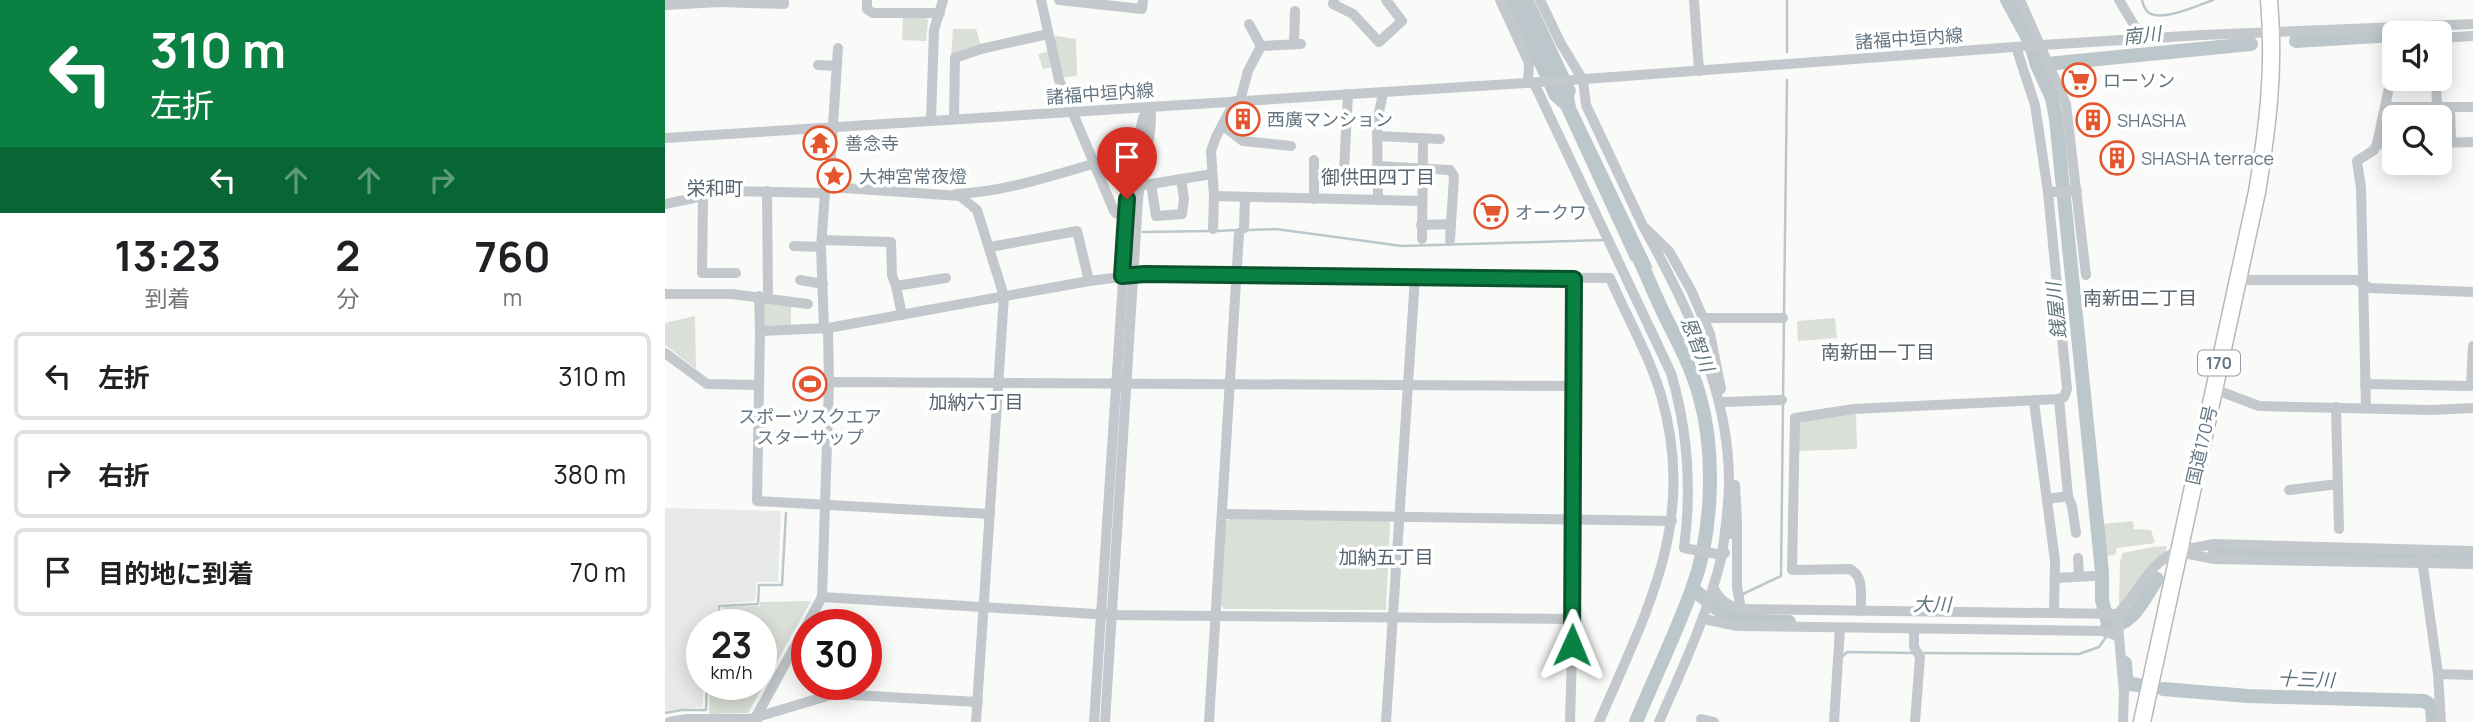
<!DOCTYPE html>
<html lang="ja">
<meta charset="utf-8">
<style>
body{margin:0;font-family:Manrope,"Noto Sans JP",sans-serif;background:#f2f2f2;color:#202124;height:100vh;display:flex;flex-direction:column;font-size:26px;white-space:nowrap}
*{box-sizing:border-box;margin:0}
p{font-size:23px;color:#757577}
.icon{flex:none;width:38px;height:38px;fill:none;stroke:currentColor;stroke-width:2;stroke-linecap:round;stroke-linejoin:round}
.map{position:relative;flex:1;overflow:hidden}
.details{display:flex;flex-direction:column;background:#fff;width:665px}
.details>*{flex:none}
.banner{background:#0b8043;color:#fff;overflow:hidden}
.controls{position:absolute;left:1717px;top:21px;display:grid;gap:14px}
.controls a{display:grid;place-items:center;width:70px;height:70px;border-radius:10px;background:#fff;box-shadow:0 4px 18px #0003;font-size:35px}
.speed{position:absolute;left:21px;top:609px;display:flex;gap:14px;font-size:35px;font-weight:700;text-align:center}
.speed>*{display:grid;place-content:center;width:91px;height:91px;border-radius:50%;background:#fff;box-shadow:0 4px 18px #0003;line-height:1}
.speed small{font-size:18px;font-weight:400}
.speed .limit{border:10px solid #d22;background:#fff;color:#111}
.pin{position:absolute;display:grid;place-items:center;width:60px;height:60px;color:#fff;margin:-72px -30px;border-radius:50% 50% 50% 0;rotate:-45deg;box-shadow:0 0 7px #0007}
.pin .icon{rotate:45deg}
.me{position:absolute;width:77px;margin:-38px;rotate:1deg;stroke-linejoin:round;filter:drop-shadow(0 0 5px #0008)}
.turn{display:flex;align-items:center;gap:24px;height:147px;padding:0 35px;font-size:32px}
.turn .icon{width:91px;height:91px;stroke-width:2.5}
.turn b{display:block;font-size:49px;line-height:60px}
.lanes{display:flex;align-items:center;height:66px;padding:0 35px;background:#0003;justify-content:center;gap:35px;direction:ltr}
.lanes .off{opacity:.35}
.eta{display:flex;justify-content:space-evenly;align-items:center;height:119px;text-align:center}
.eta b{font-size:42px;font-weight:700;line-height:49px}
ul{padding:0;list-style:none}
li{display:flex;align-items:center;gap:21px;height:88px;margin:0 14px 10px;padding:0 21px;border:4px solid #e0e0e0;border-radius:10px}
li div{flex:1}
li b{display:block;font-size:26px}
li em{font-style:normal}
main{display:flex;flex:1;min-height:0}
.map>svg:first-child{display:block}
.built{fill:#e8e9e9}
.green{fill:#dadfd7}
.water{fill:#bbc7cb}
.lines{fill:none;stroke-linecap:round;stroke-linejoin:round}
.stream{stroke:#bbc7cb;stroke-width:2.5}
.river{stroke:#bbc7cb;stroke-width:14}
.highway-casing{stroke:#b4b9bd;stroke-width:19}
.minor{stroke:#c3c8cc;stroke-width:10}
.highway{stroke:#fff;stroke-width:16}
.route-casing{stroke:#07532c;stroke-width:18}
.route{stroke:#0b8043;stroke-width:12}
.labels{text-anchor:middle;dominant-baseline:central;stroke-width:7;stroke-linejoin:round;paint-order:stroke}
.shield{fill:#fff;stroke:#939fa8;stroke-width:2}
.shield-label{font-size:16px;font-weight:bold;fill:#657683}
.street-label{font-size:18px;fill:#657683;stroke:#fff}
.poi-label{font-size:18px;fill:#657683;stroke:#fff;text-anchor:start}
.water-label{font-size:19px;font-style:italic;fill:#60757c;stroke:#fff}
.neighbourhood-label{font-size:19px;fill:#57646e;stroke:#fff}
</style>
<main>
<section class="details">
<div class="banner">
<div class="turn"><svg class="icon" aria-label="left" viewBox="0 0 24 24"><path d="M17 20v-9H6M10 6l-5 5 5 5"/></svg><div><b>310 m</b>左折</div></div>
<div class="lanes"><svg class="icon" aria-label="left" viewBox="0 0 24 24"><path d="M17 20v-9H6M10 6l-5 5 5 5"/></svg><svg class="icon off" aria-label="ahead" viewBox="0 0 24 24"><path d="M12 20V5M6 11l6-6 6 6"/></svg><svg class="icon off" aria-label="ahead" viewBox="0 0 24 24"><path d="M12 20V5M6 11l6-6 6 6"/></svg><svg class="icon off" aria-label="right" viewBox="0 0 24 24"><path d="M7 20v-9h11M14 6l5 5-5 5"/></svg></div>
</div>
<div class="eta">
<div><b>13:23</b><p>到着</p></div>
<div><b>2</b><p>分</p></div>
<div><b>760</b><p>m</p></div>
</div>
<ul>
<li><svg class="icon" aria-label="left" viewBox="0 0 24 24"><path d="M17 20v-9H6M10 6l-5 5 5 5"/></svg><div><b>左折</b></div><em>310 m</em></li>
<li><svg class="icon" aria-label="right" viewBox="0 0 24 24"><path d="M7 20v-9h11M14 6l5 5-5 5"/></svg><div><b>右折</b></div><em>380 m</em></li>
<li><svg class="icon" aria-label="arrive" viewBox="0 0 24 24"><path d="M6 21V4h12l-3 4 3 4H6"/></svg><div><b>目的地に到着</b></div><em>70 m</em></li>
</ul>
</section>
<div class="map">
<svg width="1808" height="722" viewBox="0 0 1808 722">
<rect width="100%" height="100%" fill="#fafaf8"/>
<path class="built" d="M 0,508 L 116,511 L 113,582 L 92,582 L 90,601 L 52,604 L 52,625 L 37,625 L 38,707 L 0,711 Z"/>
<g class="green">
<path d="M 238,16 L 260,17 L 263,20 L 261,41 L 237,40 Z"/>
<path d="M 288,29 L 311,29 L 316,46 L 286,58 Z"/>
<path d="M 386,35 L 411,39 L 412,76 L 396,78 L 393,66 L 378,69 L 373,54 L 389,50 Z"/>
<path d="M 97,299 L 126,302 L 126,325 L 100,326 L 97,323 Z"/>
<path d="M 30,316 L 31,369 L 0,345 L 0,323 Z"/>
<path d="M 1170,318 L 1172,338 L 1133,341 L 1132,321 Z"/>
<path d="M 1191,413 L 1192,449 L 1133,451 L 1133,426 L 1137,421 Z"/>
<path d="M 565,518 L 721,520 L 725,523 L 721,610 L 559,609 L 556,605 L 561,522 Z"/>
<path d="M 1468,521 L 1469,529 L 1486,530 L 1490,543 L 1452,548 L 1450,555 L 1440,556 L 1438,524 Z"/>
<path d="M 1502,546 L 1501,552 L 1457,604 L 1454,604 L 1455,561 L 1458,553 L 1487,547 Z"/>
<path d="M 146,601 L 83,713 L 44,714 L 45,684 L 96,684 L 96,625 L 57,625 L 58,607 L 95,606 L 95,602 Z"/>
</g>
<path class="water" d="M 839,0 L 869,0 L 911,90 L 909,97 L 911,107 L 988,268 L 966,261 L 896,109 L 885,99 Z"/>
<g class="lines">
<g class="stream">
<path d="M 1477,0 C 1478,4 1479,8 1482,11 C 1493,24 1534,5 1548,0"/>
<path d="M 1122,52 L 1122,0"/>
<path d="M 583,230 L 611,229 L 737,246 L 939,240"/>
<path d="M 551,231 L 573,230"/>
<path d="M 478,232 L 545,231"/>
<path d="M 1119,314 L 1122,80"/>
<path d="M 1118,398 L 1119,320"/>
<path d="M 1078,594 L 1116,576 L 1118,404"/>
<path d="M 54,625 L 54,606 L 93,604 L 94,585 L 117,585 L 121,513"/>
<path d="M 1255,653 L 1414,654 L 1434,647 L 1441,637"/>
<path d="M 1177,657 L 1182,652 L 1249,653"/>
<path d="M 0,713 L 17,710 L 41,710 L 42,684"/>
</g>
<g class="river">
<path d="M 1342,0 L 1365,42 L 1372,65 L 1387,98 L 1391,119 L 1437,572 L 1437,600 L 1444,627"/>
<path d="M 1631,41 L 1729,35"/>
<path d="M 1372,65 L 1586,44"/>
<path d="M 969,248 C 980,270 989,294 1000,316 C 1013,342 1026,366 1034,394 C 1051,452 1048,533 1027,589 C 1011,634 989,678 971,722"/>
<path d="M 1550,550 L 1808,558"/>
<path d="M 1028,589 L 1051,608 L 1073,620 L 1124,622"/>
<path d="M 1442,627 C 1469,625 1478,600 1492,579"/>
<path d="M 1460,663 L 1461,678 L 1465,684 L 1473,685"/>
<path d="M 1498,689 L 1583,696 L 1759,701 L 1767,706 L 1768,722"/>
</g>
<defs>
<path id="highway" d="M 1477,722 L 1592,192 C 1603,125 1610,68 1604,0"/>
</defs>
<use href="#highway" class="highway-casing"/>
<g class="minor">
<path d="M 202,0 L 202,9 L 208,13 L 275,13"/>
<path d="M 376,0 L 394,80 L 449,211 L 452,214 L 461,213"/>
<path d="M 394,0 L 477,9 L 478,0"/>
<path d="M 669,0 L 668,4 L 688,14 L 714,42 L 737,21 L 721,0"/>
<path d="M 835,0 L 864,63 L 863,83"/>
<path d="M 875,0 L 895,42 L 918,80 L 921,105 L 978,226 L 1004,251 L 1026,290 L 1045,334 L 1056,389"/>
<path d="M 1029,0 L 1034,71"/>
<path d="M 1355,0 L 1401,104 L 1421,275"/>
<path d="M 1454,0 L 1478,40"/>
<path d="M 0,5 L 55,2 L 119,4 L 119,0"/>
<path d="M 584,24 L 596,46"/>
<path d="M 1774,38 L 1808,36"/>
<path d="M 629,44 L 630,11"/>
<path d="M 153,65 L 172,66"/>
<path d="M 1771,79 L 1772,107"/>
<path d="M 1724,82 L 1771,81"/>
<path d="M 869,83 L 1006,373 C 1023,431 1027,488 1019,548 L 1057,555 C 1060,531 1064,506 1064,481 C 1064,390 1021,304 978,226"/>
<path d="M 575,101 L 583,71 L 596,46 L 636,44"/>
<path d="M 1720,107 L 1808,107"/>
<path d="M 1785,107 L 1786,142"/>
<path d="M 289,119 L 290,58 L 316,49 L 383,34"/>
<path d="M 266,120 L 269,30 L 278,0"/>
<path d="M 557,125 L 578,141 L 626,146"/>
<path d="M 712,136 L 775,139"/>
<path d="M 0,138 L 907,80 L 1377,45 L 1537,35 L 1808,24"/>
<path d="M 1774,143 L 1808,142"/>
<path d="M 1712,144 L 1729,144"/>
<path d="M 712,166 L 785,170 L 789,176 L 786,224"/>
<path d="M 679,171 L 683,94"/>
<path d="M 486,184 L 491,216 L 517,214 L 519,199 L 516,179"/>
<path d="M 480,185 L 547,174"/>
<path d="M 164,187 L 295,196 L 312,210 L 339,296 L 311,722"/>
<path d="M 102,191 L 103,298"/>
<path d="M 1383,192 L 1412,191"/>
<path d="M 291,194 C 338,192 382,177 428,164"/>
<path d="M 549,196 L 756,201"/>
<path d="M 38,197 L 37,273 L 71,273"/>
<path d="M 649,199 L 649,160"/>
<path d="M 713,200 L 712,122 L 718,93"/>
<path d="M 0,204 L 62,191 L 160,193"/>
<path d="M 756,225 L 786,224 L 785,240"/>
<path d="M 579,228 L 580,197"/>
<path d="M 548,229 L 549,196 L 546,151 L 551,137 L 570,101"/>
<path d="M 757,239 L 758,138"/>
<path d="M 157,240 L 226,242 L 227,275 L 231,286 L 237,315"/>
<path d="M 129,246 L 156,247"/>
<path d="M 325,247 L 412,231 L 424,281"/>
<path d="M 135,280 L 158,284"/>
<path d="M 1572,280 L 1691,280 L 1705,288 L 1808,292"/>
<path d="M 231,286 L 281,278"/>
<path d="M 0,294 L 67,294 L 143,304"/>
<path d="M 94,296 L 95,331"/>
<path d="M 1039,318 L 1118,318"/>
<path d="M 163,328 L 164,382"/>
<path d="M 159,329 L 156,247 L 160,193 L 164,187 L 173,48"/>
<path d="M 0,353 L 42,384 L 94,385"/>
<path d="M 1700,384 L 1806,386 L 1808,346"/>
<path d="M 1549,389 L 1594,406 L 1766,410 L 1808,408"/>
<path d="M 1059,402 L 1117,400"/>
<path d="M 1369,402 L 1390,561 L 1389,612"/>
<path d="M 1671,407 L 1674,529"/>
<path d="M 1701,408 L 1696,188 L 1692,161 L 1709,150 L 1712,144 L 1729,64"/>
<path d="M 1624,490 L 1673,484"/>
<path d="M 1403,496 L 1407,506 L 1411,533"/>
<path d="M 1383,499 L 1403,496 L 1394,399"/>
<path d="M 325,514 L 92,501 L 95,331 L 163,328 L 424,281 L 480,274 L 945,278 C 962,317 984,355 996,395 C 1033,521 982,610 934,722"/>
<path d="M 557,514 L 1007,521"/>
<path d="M 1072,524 L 1072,587 L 1076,609"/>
<path d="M 1065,534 L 1067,522 L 1072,521 L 1070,485"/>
<path d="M 1519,553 L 1549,559 L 1808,564"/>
<path d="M 1413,558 L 1414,576"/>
<path d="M 1757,559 L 1773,674 L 1776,722"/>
<path d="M 1390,578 L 1428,576"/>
<path d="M 1049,589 C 1056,601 1063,606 1076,609 L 1452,614 C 1471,597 1482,567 1505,555 C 1518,548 1535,547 1549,544 L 1808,551"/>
<path d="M 157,597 L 164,382 L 909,386"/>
<path d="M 1196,611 C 1195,596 1200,577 1185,569 L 1127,570 L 1130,418 L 1189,409 L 1394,399 L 1399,397 L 1402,389 L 1383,192 L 1370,105 L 1351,47"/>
<path d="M 1452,614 L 1459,693 L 1458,722"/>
<path d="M 1039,619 L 1072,626 L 1437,631 L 1453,636"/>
<path d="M 1249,630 L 1249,647 L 1255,657 L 1250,722"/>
<path d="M 1773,674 L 1808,675"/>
<path d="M 1036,719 L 1049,722"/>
<path d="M 4,722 L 22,719 L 85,719 L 169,694 L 313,702"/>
<path d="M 92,722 L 92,715 L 157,597 L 446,615 L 908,619"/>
<path d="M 429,722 L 465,174 L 478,118 L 485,107"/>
<path d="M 440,722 L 473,200 C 475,174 490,129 485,107"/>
<path d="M 544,722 L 574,233"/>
<path d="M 721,722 L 750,277"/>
<path d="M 905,722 L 908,619 L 909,279"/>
<path d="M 994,722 C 1018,667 1043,614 1057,555 L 1060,553"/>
<path d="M 1169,722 L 1175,628"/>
</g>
<use href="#highway" class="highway"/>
</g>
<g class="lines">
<defs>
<path id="route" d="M 462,199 L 457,276 L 480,274 L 909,279 L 907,645"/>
</defs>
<use href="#route" class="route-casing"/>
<use href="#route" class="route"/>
</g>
<defs>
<symbol id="supermarket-ring" viewBox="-11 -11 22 22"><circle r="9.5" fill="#fff" stroke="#e4572e" stroke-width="1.5"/><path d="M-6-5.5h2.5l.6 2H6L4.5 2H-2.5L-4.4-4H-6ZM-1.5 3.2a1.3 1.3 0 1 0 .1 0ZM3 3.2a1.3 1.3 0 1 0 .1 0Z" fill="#e4572e"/></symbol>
<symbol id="building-ring" viewBox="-11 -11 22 22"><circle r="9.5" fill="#fff" stroke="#e4572e" stroke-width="1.5"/><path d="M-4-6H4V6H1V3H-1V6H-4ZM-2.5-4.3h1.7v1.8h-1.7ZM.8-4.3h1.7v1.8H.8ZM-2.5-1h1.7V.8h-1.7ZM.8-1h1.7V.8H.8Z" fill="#e4572e"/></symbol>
<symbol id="temple-ring" viewBox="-11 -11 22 22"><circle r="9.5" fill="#fff" stroke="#e4572e" stroke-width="1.5"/><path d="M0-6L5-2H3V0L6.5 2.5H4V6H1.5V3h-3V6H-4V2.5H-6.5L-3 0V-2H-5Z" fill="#e4572e"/></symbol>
<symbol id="sight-ring" viewBox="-11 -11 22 22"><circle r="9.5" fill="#fff" stroke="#e4572e" stroke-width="1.5"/><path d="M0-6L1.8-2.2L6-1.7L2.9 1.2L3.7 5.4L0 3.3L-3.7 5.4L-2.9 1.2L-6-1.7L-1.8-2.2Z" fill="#e4572e"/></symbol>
<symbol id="stadium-ring" viewBox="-11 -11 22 22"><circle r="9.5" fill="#fff" stroke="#e4572e" stroke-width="1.5"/><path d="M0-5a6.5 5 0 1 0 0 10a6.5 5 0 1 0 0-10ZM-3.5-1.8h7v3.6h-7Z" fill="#e4572e"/></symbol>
</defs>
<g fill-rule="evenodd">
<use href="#supermarket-ring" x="1395" y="61" width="38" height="38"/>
<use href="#building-ring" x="559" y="100" width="38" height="38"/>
<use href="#building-ring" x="1409" y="101" width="38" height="38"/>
<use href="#temple-ring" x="136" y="124" width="38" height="38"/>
<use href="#building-ring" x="1433" y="139" width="38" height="38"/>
<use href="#sight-ring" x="150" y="157" width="38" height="38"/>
<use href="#supermarket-ring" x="807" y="193" width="38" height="38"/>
<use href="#stadium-ring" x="126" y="365" width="38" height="38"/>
</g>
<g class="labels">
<rect class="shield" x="1533" y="350.5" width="42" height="25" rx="5"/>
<g class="shield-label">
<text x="1554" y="363">170</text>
</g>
<g class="street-label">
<text transform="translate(1244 38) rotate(-4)">諸福中垣内線</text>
<text transform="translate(435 93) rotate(-4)">諸福中垣内線</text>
<text transform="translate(1536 445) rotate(-77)">国道170号</text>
</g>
<g class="poi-label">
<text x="1438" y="80">ローソン</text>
<text x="602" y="119">西廣マンション</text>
<text x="1452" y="120">SHASHA</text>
<text x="180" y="143">善念寺</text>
<text x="1476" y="158">SHASHA terrace</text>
<text x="194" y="176">大神宮常夜燈</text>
<text x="850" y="212">オークワ</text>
<text x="145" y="416" text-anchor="middle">スポーツスクエア<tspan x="145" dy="21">スターサップ</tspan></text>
</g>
<g class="water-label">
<text transform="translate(1477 35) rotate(-6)">南川</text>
<text transform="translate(1391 311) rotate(-96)">銭屋川</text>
<text transform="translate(1033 344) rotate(68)">恩智川</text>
<text transform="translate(1267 604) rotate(1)">大川</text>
<text transform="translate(1641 679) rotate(2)">十三川</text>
</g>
<g class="neighbourhood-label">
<text x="713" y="177">御供田四丁目</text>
<text x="50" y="188">栄和町</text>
<text x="1475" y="298">南新田二丁目</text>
<text x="1213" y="352">南新田一丁目</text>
<text x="311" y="402">加納六丁目</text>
<text x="721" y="557">加納五丁目</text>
</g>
</g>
</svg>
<div class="controls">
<a><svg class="icon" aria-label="sound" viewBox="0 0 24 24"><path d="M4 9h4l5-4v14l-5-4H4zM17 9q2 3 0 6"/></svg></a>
<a><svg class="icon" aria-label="search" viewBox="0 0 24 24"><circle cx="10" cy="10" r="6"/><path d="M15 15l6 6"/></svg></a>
</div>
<div class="speed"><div>23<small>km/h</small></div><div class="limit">30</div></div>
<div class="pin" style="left:462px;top:199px;background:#d93025"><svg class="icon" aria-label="arrive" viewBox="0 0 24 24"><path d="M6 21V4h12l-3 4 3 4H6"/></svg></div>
<svg class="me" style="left:907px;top:645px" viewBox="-20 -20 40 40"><path d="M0-17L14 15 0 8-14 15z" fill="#0b8043" stroke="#fff" stroke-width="4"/></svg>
</div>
</main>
